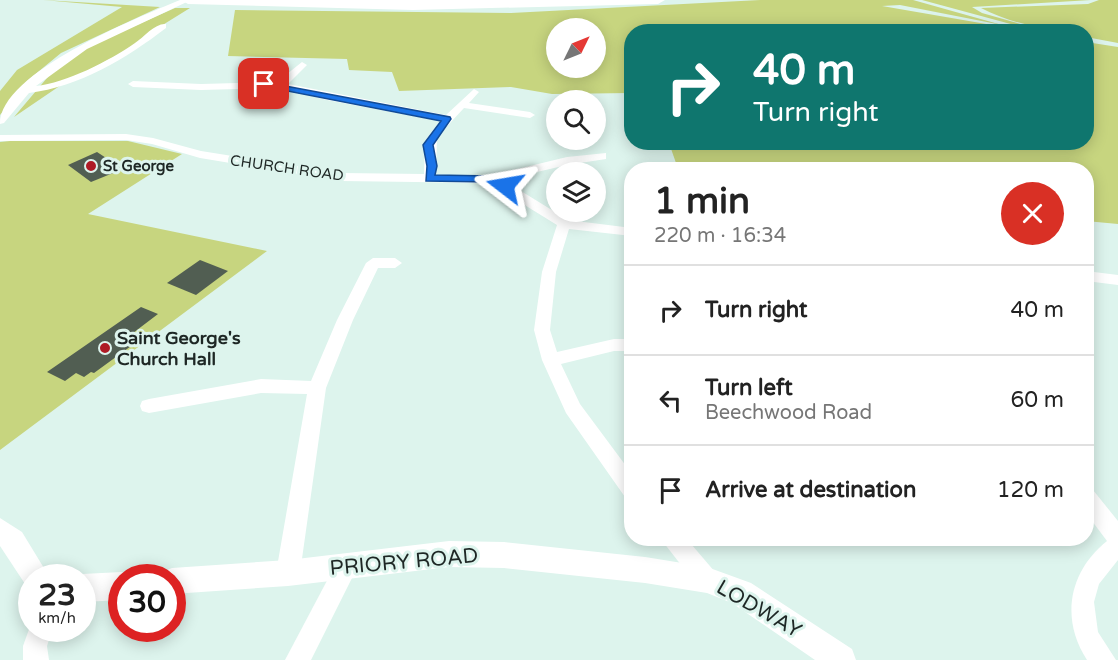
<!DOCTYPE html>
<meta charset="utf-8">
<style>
body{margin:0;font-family:"Varela Round",sans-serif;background:#f2f2f2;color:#222;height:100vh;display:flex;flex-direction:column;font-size:22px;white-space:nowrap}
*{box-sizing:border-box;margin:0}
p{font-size:20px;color:#767676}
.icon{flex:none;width:33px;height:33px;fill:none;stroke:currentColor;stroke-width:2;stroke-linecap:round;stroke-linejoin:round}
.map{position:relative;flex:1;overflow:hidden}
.details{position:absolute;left:624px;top:162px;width:470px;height:384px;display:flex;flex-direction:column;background:#fff;border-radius:24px;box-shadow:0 3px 15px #0003}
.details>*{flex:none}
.hud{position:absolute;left:624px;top:24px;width:470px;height:126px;border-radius:24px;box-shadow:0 3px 15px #0003;background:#0f766e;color:#fff;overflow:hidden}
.needle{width:39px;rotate:47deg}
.tools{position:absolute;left:546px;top:18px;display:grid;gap:12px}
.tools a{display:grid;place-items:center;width:60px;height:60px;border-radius:50%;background:#fff;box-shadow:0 3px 15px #0003;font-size:30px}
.speed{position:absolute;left:18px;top:564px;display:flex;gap:12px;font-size:30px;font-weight:700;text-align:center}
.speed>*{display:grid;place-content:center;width:78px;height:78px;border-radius:50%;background:#fff;box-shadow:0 3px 15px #0003;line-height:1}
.speed small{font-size:15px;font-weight:400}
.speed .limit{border:9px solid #d22;background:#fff;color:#111}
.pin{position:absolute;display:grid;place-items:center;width:51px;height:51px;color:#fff;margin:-26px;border-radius:12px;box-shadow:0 3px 9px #0006}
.me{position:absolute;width:66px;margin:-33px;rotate:284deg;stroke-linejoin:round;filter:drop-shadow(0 0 4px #0008)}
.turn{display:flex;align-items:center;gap:21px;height:126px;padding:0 30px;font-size:27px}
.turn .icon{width:78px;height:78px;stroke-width:2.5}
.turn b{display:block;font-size:42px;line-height:51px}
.round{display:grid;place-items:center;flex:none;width:63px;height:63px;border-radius:32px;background:#f2f2f2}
.summary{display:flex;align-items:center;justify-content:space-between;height:102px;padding:0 30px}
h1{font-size:36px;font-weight:800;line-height:45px}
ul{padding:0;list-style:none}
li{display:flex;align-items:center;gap:18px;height:90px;padding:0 30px;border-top:2px solid #e0e0e0}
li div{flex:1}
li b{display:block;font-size:22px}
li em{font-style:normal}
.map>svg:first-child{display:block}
.green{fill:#c7d57f;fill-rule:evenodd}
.building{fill:#515e52}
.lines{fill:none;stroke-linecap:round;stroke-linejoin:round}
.minor{fill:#fff;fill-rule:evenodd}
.tertiary{fill:#fff;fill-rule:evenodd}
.motorway{fill:#fff;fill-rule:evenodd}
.route{fill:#1a73e8;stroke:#114b97;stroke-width:1.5}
.poi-dot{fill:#ae1b25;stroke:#ddf4ed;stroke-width:2}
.labels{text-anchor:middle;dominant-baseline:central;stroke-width:6;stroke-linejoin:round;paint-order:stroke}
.far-poi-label{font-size:15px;font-weight:bold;fill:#1e2725;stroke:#ddf4ed;text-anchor:start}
.far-street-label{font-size:15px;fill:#1e2725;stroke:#ddf4ed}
.poi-label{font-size:18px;font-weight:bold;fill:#1e2725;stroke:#ddf4ed;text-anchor:start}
.near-street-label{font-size:21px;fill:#1e2725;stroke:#ddf4ed}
</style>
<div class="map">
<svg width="1118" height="660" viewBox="0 0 1118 660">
<rect width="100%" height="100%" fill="#ddf4ed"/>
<g class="green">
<path d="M 43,0 L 160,7 L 61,53 L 27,81 L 0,115 L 0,91 L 17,70 L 122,7 Z"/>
<path d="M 760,0 L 913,0 L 1002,25 L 900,5 L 882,6 L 1026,31 L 632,32 L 631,93 L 552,94 L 511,87 L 399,91 L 392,72 L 349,70 L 347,59 L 228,56 L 235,10 L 511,13 ZM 556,28 L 596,28 L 596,68 L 556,68 Z"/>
<path d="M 922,0 L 1091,0 L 972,7 L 982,13 L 1024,25 L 1018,26 Z"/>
<path d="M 1099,0 L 1118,0 L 1118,43 L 1086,37 L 1086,32 C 1051,32 1012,24 981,8 L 1088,4 Z"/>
<path d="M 175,8 L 190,8 L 161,26 L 135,46 L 64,83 L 14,117 L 58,65 L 85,48 Z"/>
<path d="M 1086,42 L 1118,47 L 1118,224 L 1086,221 L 1086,170 L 722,170 L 676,163 L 669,143 L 1086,142 Z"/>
<path d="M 10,141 L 128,141 L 182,154 L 88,214 L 267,251 L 0,450 L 0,142 Z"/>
</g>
<g class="building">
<path d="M 97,152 L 123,169 L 91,182 L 68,165 Z"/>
<path d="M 200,260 L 228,271 L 196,295 L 167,283 Z"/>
<path d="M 141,307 L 158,314 L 133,333 L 142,338 L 94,373 L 91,372 L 84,377 L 76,373 L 65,381 L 47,372 Z"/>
</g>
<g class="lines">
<g class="minor">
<path d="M 180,0 L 191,0 L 87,49 L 36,86 C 66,83 109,61 135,43 C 144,37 155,23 166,24 L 166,28 C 127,58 79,87 29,93 L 4,123 L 0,124 C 0,72 137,18 180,0 Z"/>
<path d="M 302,62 L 307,65 L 288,84 L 446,115 L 474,89 L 479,92 L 469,103 L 530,112 L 535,115 L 530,118 L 464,108 L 437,137 L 436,175 L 492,175 L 567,157 L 606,153 L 606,159 L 567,165 L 503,180 L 568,220 L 632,228 L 632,236 L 569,229 L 556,272 L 550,330 L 557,352 L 614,339 L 632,339 L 632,351 L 614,351 L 561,364 L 580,404 L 632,474 L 632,500 L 625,497 L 566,413 L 542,360 L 534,330 L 542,272 L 557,225 L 489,183 L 341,181 L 200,158 L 152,144 L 126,140 L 0,141 L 0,135 L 126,134 L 153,138 L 201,151 L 341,173 L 424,174 L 425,141 L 440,121 L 327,100 L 279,88 L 201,90 L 133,87 L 128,84 L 133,81 L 201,84 L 277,82 Z"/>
<path d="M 373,258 L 395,258 L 402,263 L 395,268 L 378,268 L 353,320 L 326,388 L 300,573 L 296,581 L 288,584 L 280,581 L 276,573 L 307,394 L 261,393 L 149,413 L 142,411 L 140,406 L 142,401 L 149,399 L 261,379 L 311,381 L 337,320 L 366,263 Z"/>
<path d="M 1086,271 L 1118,275 L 1118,285 L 1086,281 Z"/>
<path d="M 1086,488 L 1093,490 L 1118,521 L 1118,560 L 1099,584 L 1094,602 L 1098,632 L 1116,660 L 1087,660 C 1060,619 1069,571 1107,541 L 1086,513 Z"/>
<path d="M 660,538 L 686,538 L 715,572 L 719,580 L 715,588 L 707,591 L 699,588 Z"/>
<path d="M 347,555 L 355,558 L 358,566 L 311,660 L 285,660 L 339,558 Z"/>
<path d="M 32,621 L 32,628 L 53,628 L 47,646 L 49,660 L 23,660 L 23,646 Z"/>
</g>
<g class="tertiary">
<path d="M 0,518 L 22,532 L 50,578 L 32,578 L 32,589 L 27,587 L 0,546 Z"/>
<path d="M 449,541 L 504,542 L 645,557 L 707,567 L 751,583 L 852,649 L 856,660 L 815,660 L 732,603 L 707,593 L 645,583 L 504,568 L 449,567 L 288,586 L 172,594 L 172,578 L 160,578 L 162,572 L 172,568 L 288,560 Z"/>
<path d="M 122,572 L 132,578 L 122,578 L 122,600 L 82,602 L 82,578 L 74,578 L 82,574 Z"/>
</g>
<path class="motorway" d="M 181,0 L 665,0 L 658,4 L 413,10 L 188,4 Z"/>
</g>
<path class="route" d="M 264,82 L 450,117 L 451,119 L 433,145 L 437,166 L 435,175 L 492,176 L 510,186 L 505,189 L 490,182 L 426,181 L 427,166 L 423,145 L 441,121 L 262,86 Z"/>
<g class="poi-dot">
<circle cx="91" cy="166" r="6"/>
<circle cx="105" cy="348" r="6"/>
</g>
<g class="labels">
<g class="far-poi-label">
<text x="103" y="166">St George</text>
</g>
<g class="far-street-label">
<text transform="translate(287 168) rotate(8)">CHURCH ROAD</text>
</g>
<g class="poi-label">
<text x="117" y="338">Saint George's<tspan x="117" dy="21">Church Hall</tspan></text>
</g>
<g class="near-street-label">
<text transform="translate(404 562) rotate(-5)">PRIORY ROAD</text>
<text transform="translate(759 609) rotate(30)">LODWAY</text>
</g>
</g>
</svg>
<div class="tools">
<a><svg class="needle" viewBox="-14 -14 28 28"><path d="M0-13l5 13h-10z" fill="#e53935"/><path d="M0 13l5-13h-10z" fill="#767676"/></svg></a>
<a><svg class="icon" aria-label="search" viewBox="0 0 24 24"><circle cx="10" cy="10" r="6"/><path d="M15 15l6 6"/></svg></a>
<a><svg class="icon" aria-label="layers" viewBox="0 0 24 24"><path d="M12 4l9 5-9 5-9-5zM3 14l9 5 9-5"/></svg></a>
</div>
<div class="speed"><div>23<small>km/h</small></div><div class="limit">30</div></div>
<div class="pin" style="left:264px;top:84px;background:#d93025"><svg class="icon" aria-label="arrive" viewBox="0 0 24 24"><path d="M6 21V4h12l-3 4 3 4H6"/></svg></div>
<svg class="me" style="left:505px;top:186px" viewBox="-20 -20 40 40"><path d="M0-17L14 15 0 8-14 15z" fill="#1a73e8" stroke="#fff" stroke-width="4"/></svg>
<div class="hud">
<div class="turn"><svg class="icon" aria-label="right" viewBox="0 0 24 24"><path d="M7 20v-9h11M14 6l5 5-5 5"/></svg><div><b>40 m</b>Turn right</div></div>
</div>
<section class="details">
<div class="summary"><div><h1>1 min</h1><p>220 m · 16:34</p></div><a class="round" style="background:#d93025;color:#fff"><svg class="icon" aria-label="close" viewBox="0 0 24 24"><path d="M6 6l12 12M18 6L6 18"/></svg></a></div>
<ul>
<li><svg class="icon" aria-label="right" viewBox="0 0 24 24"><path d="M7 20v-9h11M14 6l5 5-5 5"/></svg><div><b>Turn right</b></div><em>40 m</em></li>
<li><svg class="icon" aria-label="left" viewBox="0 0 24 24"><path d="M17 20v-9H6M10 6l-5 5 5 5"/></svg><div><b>Turn left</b><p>Beechwood Road</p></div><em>60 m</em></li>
<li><svg class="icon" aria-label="arrive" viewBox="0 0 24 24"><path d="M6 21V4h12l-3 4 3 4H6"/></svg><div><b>Arrive at destination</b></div><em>120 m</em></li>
</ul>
</section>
</div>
